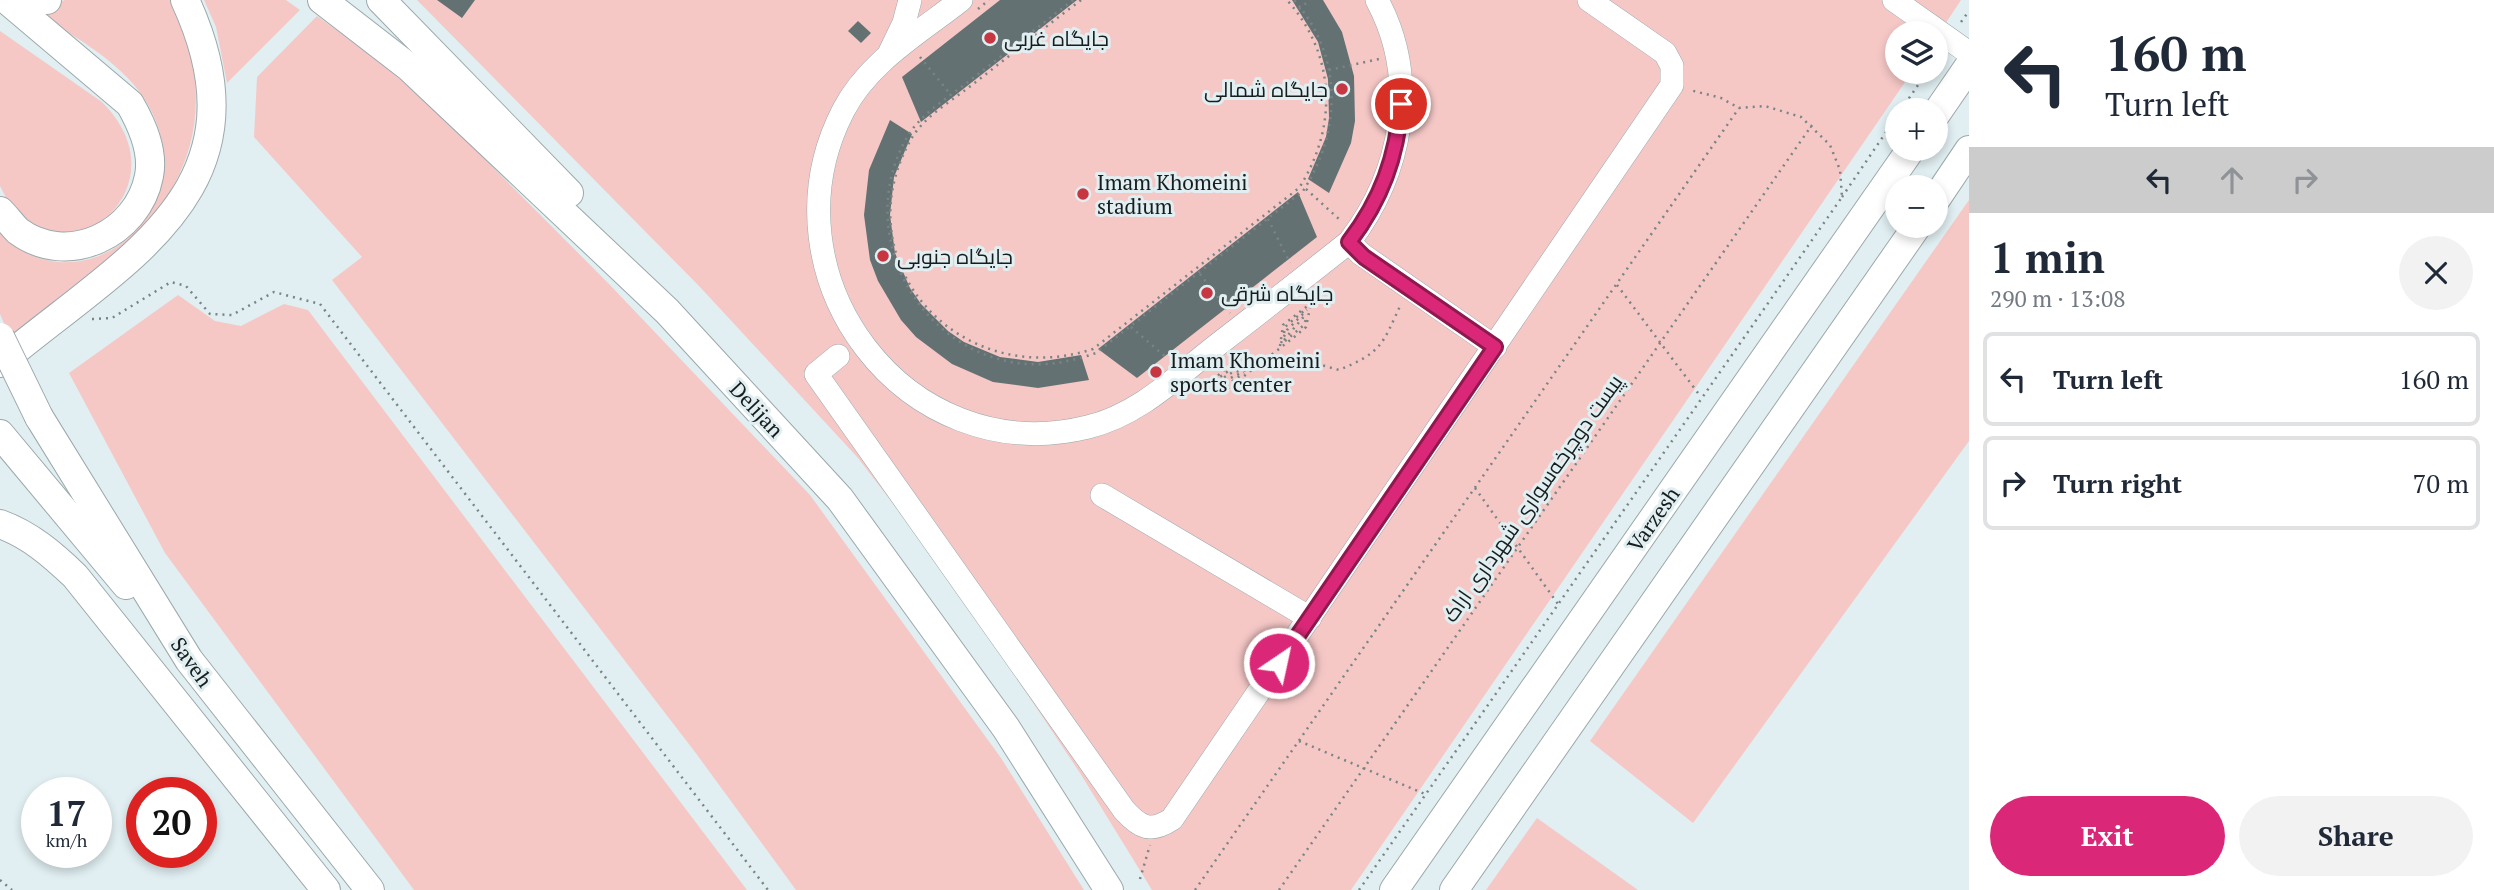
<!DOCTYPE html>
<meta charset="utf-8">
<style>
body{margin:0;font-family:"PT Serif",Cairo,serif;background:#f2f2f3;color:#1f2937;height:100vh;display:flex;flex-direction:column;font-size:26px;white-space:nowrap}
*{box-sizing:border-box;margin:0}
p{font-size:23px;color:#747a83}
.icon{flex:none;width:38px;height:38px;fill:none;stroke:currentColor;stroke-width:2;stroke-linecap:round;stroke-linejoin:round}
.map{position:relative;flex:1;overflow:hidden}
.sheet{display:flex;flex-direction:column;background:#fff;width:525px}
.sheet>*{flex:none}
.banner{background:#fff;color:#1f2937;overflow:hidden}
.tools{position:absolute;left:1885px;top:21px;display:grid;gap:14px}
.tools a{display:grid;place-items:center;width:63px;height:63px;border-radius:50%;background:#fff;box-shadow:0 4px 10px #0003;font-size:35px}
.speed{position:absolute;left:21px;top:777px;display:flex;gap:14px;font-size:35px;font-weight:700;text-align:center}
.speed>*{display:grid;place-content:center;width:91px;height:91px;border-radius:50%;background:#fff;box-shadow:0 4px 10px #0003;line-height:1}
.speed small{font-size:18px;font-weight:400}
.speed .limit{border:10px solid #d22;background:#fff;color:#111}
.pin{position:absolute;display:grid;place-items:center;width:60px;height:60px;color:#fff;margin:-30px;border:4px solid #fff;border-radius:50%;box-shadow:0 2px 7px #0007}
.me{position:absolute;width:77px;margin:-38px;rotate:34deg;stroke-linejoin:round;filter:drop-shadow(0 0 5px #0008)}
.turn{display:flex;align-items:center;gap:24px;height:147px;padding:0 21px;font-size:32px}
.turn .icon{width:91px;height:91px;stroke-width:2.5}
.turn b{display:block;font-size:49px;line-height:60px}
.lanes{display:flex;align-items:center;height:66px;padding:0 21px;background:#0003;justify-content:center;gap:35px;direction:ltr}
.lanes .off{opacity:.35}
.round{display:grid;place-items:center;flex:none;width:74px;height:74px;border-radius:37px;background:#f2f2f3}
.headline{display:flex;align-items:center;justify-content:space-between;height:119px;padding:0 21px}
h1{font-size:42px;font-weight:700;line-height:52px}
.action{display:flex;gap:14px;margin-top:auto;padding:14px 21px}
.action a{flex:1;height:80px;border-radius:42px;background:#db2777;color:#fff;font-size:28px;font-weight:700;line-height:80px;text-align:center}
.action a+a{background:#f2f2f3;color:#1f2937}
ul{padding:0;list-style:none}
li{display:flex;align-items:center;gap:21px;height:94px;margin:0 14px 10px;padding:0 7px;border:4px solid #e0e1e3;border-radius:10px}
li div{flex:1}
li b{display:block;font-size:26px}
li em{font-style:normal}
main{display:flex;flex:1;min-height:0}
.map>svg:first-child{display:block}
.green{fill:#f5c8c6}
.building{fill:#647173}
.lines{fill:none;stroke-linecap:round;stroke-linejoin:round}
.minor-casing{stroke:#9ba9ab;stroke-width:24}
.major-casing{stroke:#9ba9ab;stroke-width:30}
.path{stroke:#7a8485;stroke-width:2.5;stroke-dasharray:2 5;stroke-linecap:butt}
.minor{stroke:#fff;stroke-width:23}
.major{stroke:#fff;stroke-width:28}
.major-bridge-casing{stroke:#9ba9ab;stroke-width:30;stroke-linecap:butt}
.major-bridge{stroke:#fff;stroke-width:28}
.route-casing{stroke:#8e194d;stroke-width:18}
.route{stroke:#db2777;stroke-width:12}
.poi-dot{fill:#c73741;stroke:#e1eff2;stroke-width:2.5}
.labels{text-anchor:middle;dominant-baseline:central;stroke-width:6;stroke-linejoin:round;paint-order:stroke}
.poi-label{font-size:21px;fill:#171d1d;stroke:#e1eff2;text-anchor:start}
.street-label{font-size:21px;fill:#171d1d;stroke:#e1eff2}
</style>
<main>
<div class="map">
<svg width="1969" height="890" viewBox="0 0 1969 890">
<rect width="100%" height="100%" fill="#e1eff2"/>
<g class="green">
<path d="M 65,0 L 170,0 C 185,24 192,53 195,80 C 207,208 97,269 11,340 L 0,314 L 0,232 C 78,316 215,210 144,98 C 119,60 69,33 31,10 Z"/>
<path d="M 204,0 L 286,0 L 300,10 L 227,83 L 216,27 Z"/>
<path d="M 417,0 L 1961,0 L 1936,38 L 1936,33 L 1897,33 L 1897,72 L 1912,72 L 1351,890 L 1152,890 L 1080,773 L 947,574 L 858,458 L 700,287 Z"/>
<path d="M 317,16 L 373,56 L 440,114 L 610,285 L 810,495 L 1001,758 L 1084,890 L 796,890 L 695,752 L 332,280 L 362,257 L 254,137 L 257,77 Z"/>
<path d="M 0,31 L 102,102 C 192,192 51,296 0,186 Z"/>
<path d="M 1969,200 L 1969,441 L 1693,823 L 1590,741 Z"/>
<path d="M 178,295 L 215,321 L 241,326 L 284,304 L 308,310 L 747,890 L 414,890 L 165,553 L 69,373 Z"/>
<path d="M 1537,818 L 1638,890 L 1486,890 Z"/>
</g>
<g class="building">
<path d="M 437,0 L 475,0 L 462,18 Z"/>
<path d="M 1000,0 L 1077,0 L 921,122 L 902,77 Z"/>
<path d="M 1292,0 L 1323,0 L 1342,32 L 1354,76 L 1355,121 L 1351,143 L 1329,193 L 1308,179 L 1326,137 L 1329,118 L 1328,79 L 1318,42 Z"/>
<path d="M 858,21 L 871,33 L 861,43 L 848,31 Z"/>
<path d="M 890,120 L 912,134 L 894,177 L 890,215 L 895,253 L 910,288 L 921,304 L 948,331 L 964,342 L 1000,357 L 1038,362 L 1081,355 L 1089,380 L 1038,388 L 993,382 L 952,364 L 916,337 L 901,320 L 878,281 L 870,260 L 864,215 L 869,170 Z"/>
<path d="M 1298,192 L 1317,237 L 1137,378 L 1098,349 Z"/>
</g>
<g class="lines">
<defs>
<g id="minor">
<path d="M 961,0 C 919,33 868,62 843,111 C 759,275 905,472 1088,427 C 1138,415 1175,378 1216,346 C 1260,312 1305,277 1349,242 C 1402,173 1420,80 1377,0"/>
<path d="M 1894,0 L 1969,53"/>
<path d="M 890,52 L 904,23 L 910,0"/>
<path d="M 1349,242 L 1361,254 L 1495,347"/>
<path d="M 838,356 L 816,374 L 1124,810 C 1140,828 1151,833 1172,819 L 1672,85 L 1672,66 L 1665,53 L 1589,0"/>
<path d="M 1102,495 L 1310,618"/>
</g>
<g id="major">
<path d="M 22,0 L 47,0"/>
<path d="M 322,0 L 410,68 L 667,311 L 840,499 L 1006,728 L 1109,890"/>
<path d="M 381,0 L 569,193"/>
<path d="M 1936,114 L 1969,66"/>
<path d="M 1936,199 L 1969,150"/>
<path d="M 0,211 C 6,217 12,225 18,231 C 68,268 138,234 149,176 C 154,151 142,125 130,104 L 7,0"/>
<path d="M 0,363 C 125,258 273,190 185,0"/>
<path d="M 39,417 L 189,660 L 370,890"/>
<path d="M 0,434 L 126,585"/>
<path d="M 0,524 C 30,535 52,554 75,576 L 326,890"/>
<path d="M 1394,890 L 1911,149"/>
<path d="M 1454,890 L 1917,226"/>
</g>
</defs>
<use href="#minor" class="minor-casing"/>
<use href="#major" class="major-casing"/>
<g class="path">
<path d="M 1073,0 C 1038,27 1003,55 968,82 C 946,99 919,115 906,139 C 855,231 915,348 1017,363 C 1044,367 1070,362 1096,353 L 1303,191 C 1342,131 1343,55 1294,0"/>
<path d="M 1081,0 C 1044,28 1008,57 972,85 C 950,102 923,117 910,141 C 842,265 962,392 1093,349 L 1299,188 C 1338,127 1336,55 1287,0"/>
<path d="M 978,9 L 989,0"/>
<path d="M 1299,9 L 1310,0"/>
<path d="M 1961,22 L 1969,11"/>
<path d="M 920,57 L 951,95"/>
<path d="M 1329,70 L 1379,59"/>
<path d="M 1901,110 L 1927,72"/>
<path d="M 1306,189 L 1340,220"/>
<path d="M 1842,197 L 1897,116"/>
<path d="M 1268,219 L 1290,263"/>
<path d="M 1200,274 L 1230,313"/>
<path d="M 1617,285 L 1701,397"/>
<path d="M 92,319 L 112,318 L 171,282 L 186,286 L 210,314 L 232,315 L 274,292 L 320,304 L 768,890"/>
<path d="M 1131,327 L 1168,359"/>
<path d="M 1284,333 L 1285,327 L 1305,310"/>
<path d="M 1284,340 L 1306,314"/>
<path d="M 1285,341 L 1304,325 L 1307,316"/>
<path d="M 1281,343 L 1287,330 L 1307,310"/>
<path d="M 1280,346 L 1283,325 L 1310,304"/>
<path d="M 1265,358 L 1273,367 L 1311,362 L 1339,370 C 1382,352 1382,345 1401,304"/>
<path d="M 1209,385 L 1231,369 L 1236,369"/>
<path d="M 1212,387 L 1243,372"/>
<path d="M 1206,388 L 1233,372 L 1247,370"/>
<path d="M 1202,389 L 1229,366 L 1250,370"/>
<path d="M 1213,389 L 1224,387 L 1244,373"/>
<path d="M 1200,390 L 1226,390 L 1293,338 L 1306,327 L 1311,303"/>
<path d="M 1475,488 L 1558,604"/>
<path d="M 1299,741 L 1425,794"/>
<path d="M 1140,879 L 1150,845"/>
<path d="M 0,880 L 12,890"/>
<path d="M 1195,890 L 1739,108"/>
<path d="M 1279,890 L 1812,125"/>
<path d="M 1359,890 L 1842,197 L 1840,170 L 1830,145 L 1801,117 L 1765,106 L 1739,108 L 1721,98 L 1690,90"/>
</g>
<use href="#minor" class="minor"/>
<use href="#major" class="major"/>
<defs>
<path id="major-bridge" d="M 0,337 L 39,417"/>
</defs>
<use href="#major-bridge" class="major-bridge-casing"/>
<use href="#major-bridge" class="major-bridge"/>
</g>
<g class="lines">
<defs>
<path id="route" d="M 1279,663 L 1495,347 L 1364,257 L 1349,242 C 1381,200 1397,157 1401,104"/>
</defs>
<use href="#route" class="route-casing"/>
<use href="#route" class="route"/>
</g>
<g class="poi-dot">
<circle cx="990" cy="38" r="7"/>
<circle cx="1342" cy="89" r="7"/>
<circle cx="1083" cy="194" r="7"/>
<circle cx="883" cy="256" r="7"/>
<circle cx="1207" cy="293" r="7"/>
<circle cx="1156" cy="372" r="7"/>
</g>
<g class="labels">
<g class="poi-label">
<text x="1004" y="38">جایگاه غربی</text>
<text x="1328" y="89" text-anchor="end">جایگاه شمالی</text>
<text x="1097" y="182">Imam Khomeini<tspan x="1097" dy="24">stadium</tspan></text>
<text x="897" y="256">جایگاه جنوبی</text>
<text x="1221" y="293">جایگاه شرقی</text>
<text x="1170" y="360">Imam Khomeini<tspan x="1170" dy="24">sports center</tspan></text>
</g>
<g class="street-label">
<text transform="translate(757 409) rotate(47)">Delijan</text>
<text transform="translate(1532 498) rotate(-55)">پیست دوچرخه‌سواری شهرداری اراک</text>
<text transform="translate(1653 519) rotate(-55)">Varzesh</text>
<text transform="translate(192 662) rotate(55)">Saveh</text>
</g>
</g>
</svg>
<div class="tools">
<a><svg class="icon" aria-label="layers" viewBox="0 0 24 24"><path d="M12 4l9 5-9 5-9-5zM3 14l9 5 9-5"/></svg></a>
<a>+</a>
<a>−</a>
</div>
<div class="speed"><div>17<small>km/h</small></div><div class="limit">20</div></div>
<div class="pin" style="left:1401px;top:104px;background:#d93025"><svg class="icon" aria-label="arrive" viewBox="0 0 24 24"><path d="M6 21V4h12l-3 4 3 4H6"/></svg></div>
<svg class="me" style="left:1279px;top:663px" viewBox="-20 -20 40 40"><circle r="17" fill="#db2777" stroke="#fff" stroke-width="3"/><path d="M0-11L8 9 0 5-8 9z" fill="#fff"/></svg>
</div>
<section class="sheet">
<div class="banner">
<div class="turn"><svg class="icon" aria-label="left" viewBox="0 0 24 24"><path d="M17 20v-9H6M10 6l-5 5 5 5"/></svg><div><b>160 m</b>Turn left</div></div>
<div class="lanes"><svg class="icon" aria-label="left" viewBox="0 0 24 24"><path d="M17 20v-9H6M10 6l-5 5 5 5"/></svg><svg class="icon off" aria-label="ahead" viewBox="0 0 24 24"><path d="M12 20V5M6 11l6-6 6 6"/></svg><svg class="icon off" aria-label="right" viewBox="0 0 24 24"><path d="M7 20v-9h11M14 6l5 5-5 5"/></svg></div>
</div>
<div class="headline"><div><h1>1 min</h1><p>290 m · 13:08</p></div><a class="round"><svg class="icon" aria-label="close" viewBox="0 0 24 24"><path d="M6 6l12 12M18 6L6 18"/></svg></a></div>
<ul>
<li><svg class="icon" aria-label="left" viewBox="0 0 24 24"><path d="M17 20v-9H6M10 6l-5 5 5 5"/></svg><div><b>Turn left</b></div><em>160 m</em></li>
<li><svg class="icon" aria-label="right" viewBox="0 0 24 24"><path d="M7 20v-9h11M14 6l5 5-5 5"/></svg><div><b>Turn right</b></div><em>70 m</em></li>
</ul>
<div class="action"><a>Exit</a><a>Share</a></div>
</section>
</main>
